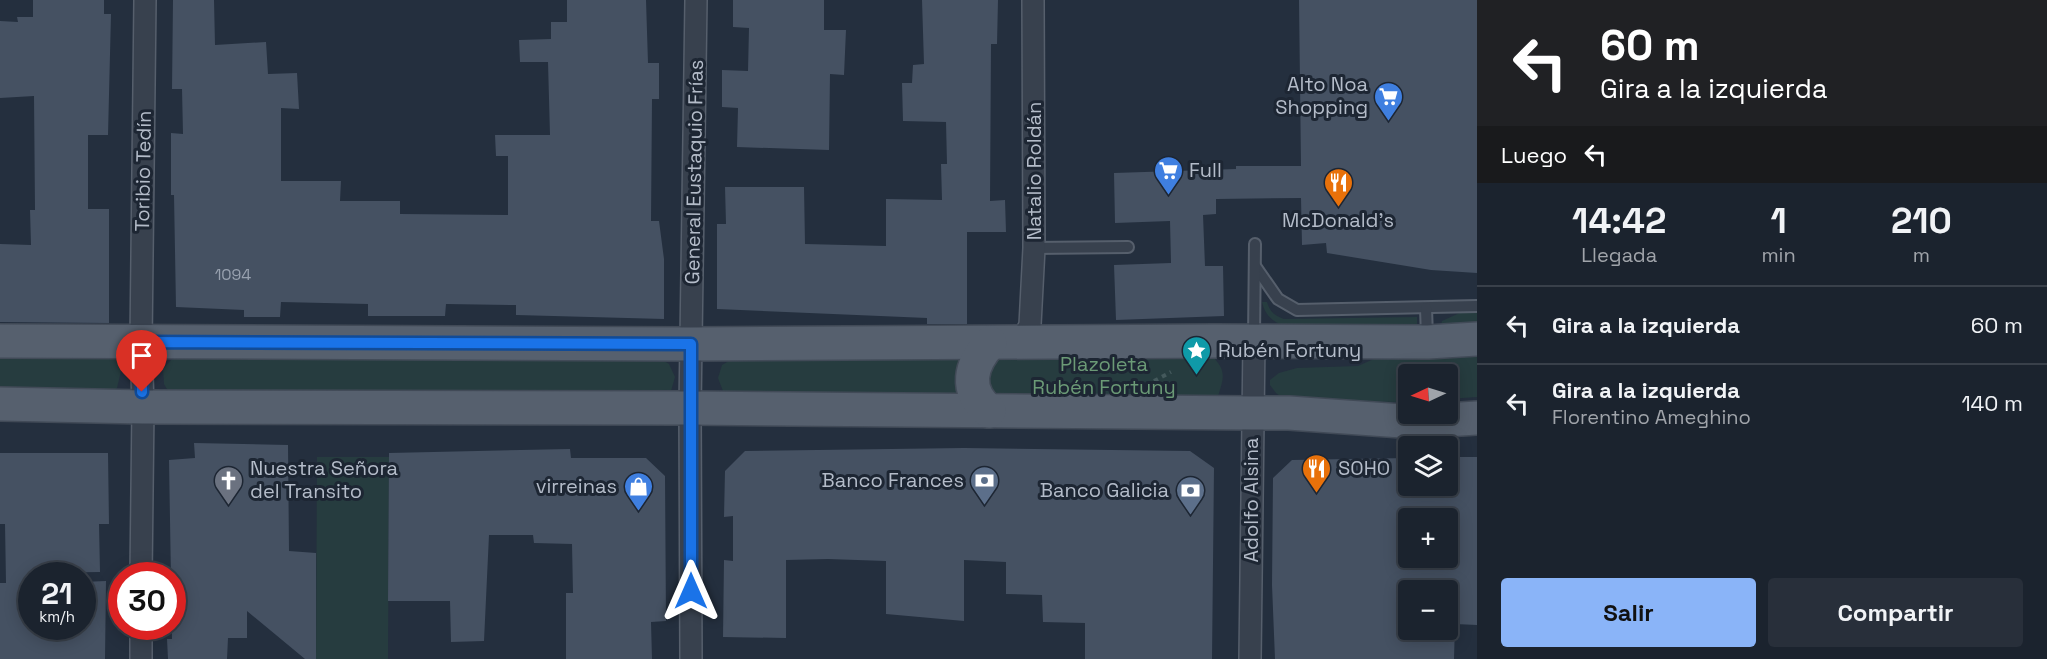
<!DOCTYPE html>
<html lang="es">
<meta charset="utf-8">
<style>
body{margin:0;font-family:"Space Grotesk",sans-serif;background:#282f3a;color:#f1f3f6;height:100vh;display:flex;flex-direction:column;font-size:22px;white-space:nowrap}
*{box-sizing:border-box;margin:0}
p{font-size:20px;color:#a0a4aa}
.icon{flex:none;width:33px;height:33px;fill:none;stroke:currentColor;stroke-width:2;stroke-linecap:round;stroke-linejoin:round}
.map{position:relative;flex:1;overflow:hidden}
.sheet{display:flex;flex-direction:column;background:#1b232e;width:570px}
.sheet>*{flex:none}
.hud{background:#202124;color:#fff;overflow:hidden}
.needle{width:39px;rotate:266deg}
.controls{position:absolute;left:1398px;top:364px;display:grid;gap:12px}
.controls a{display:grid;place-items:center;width:60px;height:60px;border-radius:6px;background:#1b232e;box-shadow:0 3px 15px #0003,0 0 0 2px #39404a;font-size:30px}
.speed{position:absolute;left:18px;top:562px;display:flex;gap:12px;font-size:30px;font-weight:700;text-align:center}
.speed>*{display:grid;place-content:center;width:78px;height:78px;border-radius:50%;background:#1b232e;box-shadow:0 3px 15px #0003,0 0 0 2px #39404a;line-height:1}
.speed small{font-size:15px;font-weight:400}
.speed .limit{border:9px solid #d22;background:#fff;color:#111}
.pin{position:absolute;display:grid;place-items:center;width:51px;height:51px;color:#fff;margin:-62px -26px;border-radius:50% 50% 50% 0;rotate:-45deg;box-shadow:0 0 6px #0007}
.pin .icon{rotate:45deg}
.me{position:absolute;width:66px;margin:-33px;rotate:0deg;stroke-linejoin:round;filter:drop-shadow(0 0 4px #0008)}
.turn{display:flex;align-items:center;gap:21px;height:126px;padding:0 24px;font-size:27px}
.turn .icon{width:78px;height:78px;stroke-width:2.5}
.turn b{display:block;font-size:42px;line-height:51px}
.then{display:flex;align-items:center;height:57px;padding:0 24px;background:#0003;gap:12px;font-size:22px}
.eta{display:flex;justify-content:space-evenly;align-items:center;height:102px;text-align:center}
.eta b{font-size:36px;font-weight:700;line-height:42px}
.action{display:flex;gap:12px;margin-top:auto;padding:12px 24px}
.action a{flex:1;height:69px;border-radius:6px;background:#8ab4f8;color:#111;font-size:24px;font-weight:700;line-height:69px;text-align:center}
.action a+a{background:#282f3a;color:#f1f3f6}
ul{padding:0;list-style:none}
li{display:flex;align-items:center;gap:18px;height:78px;padding:0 24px;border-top:2px solid #39404a}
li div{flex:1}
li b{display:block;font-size:22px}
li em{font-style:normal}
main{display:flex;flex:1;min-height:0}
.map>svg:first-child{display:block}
.green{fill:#263c3f}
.building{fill:#455162;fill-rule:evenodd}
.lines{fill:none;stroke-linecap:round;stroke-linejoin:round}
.lane-casing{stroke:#565f6c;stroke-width:14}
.street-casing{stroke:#565f6c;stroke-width:24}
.primary-casing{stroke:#414a57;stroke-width:36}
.path{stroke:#44595c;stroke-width:4;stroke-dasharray:4.5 4.5;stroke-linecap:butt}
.lane{stroke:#38414e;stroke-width:10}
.street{stroke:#38414e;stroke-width:21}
.primary{stroke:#56606e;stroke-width:33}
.route-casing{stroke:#114b97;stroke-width:15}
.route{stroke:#1a73e8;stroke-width:10}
.labels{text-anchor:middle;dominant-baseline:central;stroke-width:6;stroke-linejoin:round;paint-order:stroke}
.number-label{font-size:16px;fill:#98a1af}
.poi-label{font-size:20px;fill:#b4bcc9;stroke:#1d2633;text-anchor:end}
.street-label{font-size:20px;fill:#b4bcc9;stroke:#1d2633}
.park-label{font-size:20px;fill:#6b9a76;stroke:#1d2633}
</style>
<main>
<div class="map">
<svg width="1477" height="659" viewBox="0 0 1477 659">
<rect width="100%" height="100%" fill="#242f3e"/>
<g class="green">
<path d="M 1262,302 L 1267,302 C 1270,312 1274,315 1284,319 L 1417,317 L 1417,324 L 1284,326 C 1272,321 1265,315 1262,302 Z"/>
<path d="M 1464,311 L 1477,311 L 1477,326 L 1441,325 L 1442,321 Z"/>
<path d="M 1209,353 C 1226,369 1225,375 1218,396 L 1000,399 C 981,386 986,379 991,360 L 1005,354 Z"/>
<path d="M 1477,353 L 1477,397 L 1448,399 L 1448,375 L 1408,375 L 1408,402 L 1404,402 L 1305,401 L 1284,399 L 1276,393 L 1270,385 L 1270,380 L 1279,373 L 1297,368 L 1358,366 L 1376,358 Z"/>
<path d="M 0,354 L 101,354 L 117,360 L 121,371 L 117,388 L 107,395 L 0,395 Z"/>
<path d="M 184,356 L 656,356 L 669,364 L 675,377 L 671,391 L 658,399 L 171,396 L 164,384 L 163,369 L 171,360 Z"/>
<path d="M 969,356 L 971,399 L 737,398 L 723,391 L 718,378 L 722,365 L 736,357 Z"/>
<path d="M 317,457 L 389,457 L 388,659 L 316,659 Z"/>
</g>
<g class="building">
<path d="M 33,0 L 104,0 L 104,14 L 111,14 L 108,135 L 88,135 L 88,209 L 109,209 L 109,323 L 0,322 L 0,244 L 31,245 L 30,210 L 35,210 L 34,96 L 0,98 L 0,21 L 18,22 L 17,17 L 33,17 Z"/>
<path d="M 173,0 L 214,0 L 215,45 L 266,42 L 268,74 L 297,73 L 299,109 L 281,108 L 281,181 L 341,181 L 340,201 L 400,201 L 400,214 L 508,215 L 508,156 L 496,156 L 495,135 L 550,135 L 548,62 L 520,62 L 519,40 L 551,39 L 551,22 L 567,22 L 567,0 L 646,0 L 648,63 L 659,63 L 659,99 L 652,99 L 651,221 L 659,221 L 664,259 L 664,319 L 516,315 L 516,305 L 446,304 L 445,316 L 368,316 L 368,304 L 281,302 L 280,317 L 244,317 L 244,310 L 176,307 L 174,195 L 171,195 L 171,133 L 183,134 L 182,89 L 172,89 Z"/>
<path d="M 733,0 L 824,0 L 824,30 L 846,30 L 844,75 L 830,74 L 829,150 L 737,147 L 738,108 L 722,107 L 722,70 L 748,71 L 749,28 L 733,27 Z"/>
<path d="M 922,0 L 998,0 L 997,44 L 991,44 L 990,201 L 1005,200 L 1006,232 L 967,232 L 967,324 L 927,324 L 927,318 L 717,309 L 717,224 L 726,224 L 725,187 L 804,187 L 805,244 L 886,246 L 886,199 L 942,200 L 941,164 L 947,164 L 946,122 L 903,121 L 902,83 L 912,83 L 913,65 L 924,64 Z"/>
<path d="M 1299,0 L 1477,0 L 1477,273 L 1431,270 L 1327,253 L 1326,243 L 1302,245 L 1301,198 L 1216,199 L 1216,214 L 1203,215 L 1205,266 L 1223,266 L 1224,316 L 1116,320 L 1114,265 L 1171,263 L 1170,221 L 1115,223 L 1114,173 L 1236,169 L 1236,166 L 1301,166 Z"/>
<path d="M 194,443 L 288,445 L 289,551 L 316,553 L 316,659 L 305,659 L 247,611 L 247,638 L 228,638 L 227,659 L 168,659 L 167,639 L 172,639 L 169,460 L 195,458 Z"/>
<path d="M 964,448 L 1190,451 L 1214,468 L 1212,659 L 1085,659 L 1085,623 L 1043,622 L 1042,595 L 1006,594 L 1006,562 L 964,560 L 964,621 L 886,614 L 886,561 L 828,559 L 786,560 L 786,638 L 723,637 L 724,560 L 733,561 L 733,516 L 724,517 L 725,471 L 745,451 Z"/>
<path d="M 570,449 L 571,458 L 646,458 L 665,476 L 666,621 L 651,622 L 652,659 L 566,659 L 566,593 L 573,593 L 572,544 L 534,543 L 533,535 L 489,535 L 484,641 L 451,642 L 450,601 L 388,601 L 389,453 Z"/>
<path d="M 0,453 L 108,453 L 109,524 L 99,524 L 100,572 L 32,573 L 32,627 L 82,627 L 82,582 L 106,581 L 105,659 L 0,659 L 0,583 L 6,583 L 5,524 L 0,524 Z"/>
<path d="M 1448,457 L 1477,457 L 1477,625 L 1455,624 L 1454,659 L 1275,659 L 1272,585 L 1273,478 L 1292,460 L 1408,458 L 1408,486 L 1448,486 ZM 1408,519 L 1448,519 L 1448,558 L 1408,558 ZM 1408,591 L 1448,591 L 1448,630 L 1408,630 Z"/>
</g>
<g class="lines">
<defs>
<g id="lane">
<path d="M 1034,248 L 1128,247"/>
<path d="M 1255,266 L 1278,299 L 1297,310 L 1477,306"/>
<path d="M 1426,308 L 1427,337"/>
<path d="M 1254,337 L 1255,244"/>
</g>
<g id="street">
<path d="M 1022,341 L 1030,325 L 1034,248 L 1033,0"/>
<path d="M 141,576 L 143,407 L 141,342 L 145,0"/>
<path d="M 141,659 L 141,627"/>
<path d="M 691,659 L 690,408 L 696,0"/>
<path d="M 1250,659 L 1254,341"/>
</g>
<g id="primary">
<path d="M 0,341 L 691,344 L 1214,341 L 1428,342 L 1477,339"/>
<path d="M 0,404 L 143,407 L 690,408 L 1252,413 L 1289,413 L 1416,422 L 1477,418"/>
<path d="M 989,411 C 964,390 970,365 990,343"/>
</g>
</defs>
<use href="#lane" class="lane-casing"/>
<use href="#street" class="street-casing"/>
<use href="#primary" class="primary-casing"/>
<path class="path" d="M 1154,381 L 1171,372"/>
<use href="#lane" class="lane"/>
<use href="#street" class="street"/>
<use href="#primary" class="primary"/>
</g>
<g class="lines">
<defs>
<path id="route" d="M 142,392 L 141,342 L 691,344 L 691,591"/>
</defs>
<use href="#route" class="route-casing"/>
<use href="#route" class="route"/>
</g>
<defs>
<symbol id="supermarket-pin" viewBox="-11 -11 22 30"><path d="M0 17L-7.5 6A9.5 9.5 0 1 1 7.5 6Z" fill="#3f7fe0" stroke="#1d2633"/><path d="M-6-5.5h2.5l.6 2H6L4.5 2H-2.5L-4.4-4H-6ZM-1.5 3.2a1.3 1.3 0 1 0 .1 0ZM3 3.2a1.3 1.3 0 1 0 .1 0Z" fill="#fff"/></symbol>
<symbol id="restaurant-pin" viewBox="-11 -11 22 30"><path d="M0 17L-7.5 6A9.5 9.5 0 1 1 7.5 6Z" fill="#e8710a" stroke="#1d2633"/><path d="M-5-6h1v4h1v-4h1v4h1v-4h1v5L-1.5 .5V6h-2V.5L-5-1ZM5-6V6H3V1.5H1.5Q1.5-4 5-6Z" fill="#fff"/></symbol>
<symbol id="sight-pin" viewBox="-11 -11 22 30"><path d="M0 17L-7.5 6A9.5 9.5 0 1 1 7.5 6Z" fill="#0f9aa8" stroke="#1d2633"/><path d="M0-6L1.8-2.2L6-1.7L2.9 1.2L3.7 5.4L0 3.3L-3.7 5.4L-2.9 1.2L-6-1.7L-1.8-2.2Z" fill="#fff"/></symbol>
<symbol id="church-pin" viewBox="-11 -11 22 30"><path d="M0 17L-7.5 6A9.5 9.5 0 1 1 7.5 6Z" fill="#6b7280" stroke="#1d2633"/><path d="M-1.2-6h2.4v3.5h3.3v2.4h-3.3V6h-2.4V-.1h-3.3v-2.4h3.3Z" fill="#fff"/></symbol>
<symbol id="bank-pin" viewBox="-11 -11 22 30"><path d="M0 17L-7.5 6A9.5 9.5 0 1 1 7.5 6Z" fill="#5c6f8a" stroke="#1d2633"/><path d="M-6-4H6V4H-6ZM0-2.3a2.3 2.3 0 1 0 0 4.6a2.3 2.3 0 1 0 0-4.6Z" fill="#fff"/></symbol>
<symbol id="shop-pin" viewBox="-11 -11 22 30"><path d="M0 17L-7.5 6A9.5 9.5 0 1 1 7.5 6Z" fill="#3f7fe0" stroke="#1d2633"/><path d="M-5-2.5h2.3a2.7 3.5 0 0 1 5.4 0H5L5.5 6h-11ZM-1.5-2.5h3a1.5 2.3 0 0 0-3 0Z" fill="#fff"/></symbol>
</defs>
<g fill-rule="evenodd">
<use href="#supermarket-pin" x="1372" y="80" width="33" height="45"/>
<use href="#supermarket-pin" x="1152" y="154" width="33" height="45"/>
<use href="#restaurant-pin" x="1322" y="166" width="33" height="45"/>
<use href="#sight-pin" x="1180" y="334" width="33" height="45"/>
<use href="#restaurant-pin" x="1300" y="452" width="33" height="45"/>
<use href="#church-pin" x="212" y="464" width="33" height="45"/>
<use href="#bank-pin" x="968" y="464" width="33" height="45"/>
<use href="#shop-pin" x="622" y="470" width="33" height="45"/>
<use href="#bank-pin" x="1174" y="474" width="33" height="45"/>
</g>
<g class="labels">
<g class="number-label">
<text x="233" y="274">1094</text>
</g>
<g class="poi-label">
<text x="1368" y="84">Alto Noa<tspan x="1368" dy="23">Shopping</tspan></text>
<text x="1189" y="170" text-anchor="start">Full</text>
<text x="1338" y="220" text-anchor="middle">McDonald's</text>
<text x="1218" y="350" text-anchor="start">Rubén Fortuny</text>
<text x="250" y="468" text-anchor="start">Nuestra Señora<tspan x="250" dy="23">del Transito</tspan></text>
<text x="1338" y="468" text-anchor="start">SOHO</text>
<text x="964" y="480">Banco Frances</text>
<text x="617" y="486">virreinas</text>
<text x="1169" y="490">Banco Galicia</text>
</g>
<g class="street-label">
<text transform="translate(143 171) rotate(-89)">Toribio Tedín</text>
<text transform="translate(1034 171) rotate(-90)">Natalio Roldán</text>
<text transform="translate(694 172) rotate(-89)">General Eustaquio Frías</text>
<text transform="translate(1251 500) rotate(-90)">Adolfo Alsina</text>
</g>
<g class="park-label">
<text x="1104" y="364">Plazoleta<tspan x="1104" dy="23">Rubén Fortuny</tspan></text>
</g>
</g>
</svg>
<div class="controls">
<a><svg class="needle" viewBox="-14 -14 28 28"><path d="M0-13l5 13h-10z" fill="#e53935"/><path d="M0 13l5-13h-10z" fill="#a0a4aa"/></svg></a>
<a><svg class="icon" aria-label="layers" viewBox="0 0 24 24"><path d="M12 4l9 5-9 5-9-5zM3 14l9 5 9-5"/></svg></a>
<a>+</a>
<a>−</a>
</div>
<div class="speed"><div>21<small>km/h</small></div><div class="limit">30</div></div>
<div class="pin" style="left:142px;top:392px;background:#d93025"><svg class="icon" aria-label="arrive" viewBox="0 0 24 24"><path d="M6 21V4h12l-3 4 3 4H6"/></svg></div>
<svg class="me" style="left:691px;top:591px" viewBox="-20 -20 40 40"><path d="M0-17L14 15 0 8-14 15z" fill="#1a73e8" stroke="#fff" stroke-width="4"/></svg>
</div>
<section class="sheet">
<div class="hud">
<div class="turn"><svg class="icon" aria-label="left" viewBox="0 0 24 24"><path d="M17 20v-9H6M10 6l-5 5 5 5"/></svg><div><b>60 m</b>Gira a la izquierda</div></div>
<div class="then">Luego<svg class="icon" aria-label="left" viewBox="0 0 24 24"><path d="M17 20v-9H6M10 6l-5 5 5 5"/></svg></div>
</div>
<div class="eta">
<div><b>14:42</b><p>Llegada</p></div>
<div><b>1</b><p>min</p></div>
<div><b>210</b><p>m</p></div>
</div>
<ul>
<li><svg class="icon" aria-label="left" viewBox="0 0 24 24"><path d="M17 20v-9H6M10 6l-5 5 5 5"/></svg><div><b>Gira a la izquierda</b></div><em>60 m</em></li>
<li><svg class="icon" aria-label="left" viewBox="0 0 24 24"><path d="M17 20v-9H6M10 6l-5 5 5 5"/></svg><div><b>Gira a la izquierda</b><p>Florentino Ameghino</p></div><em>140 m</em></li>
</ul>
<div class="action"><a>Salir</a><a>Compartir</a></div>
</section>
</main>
